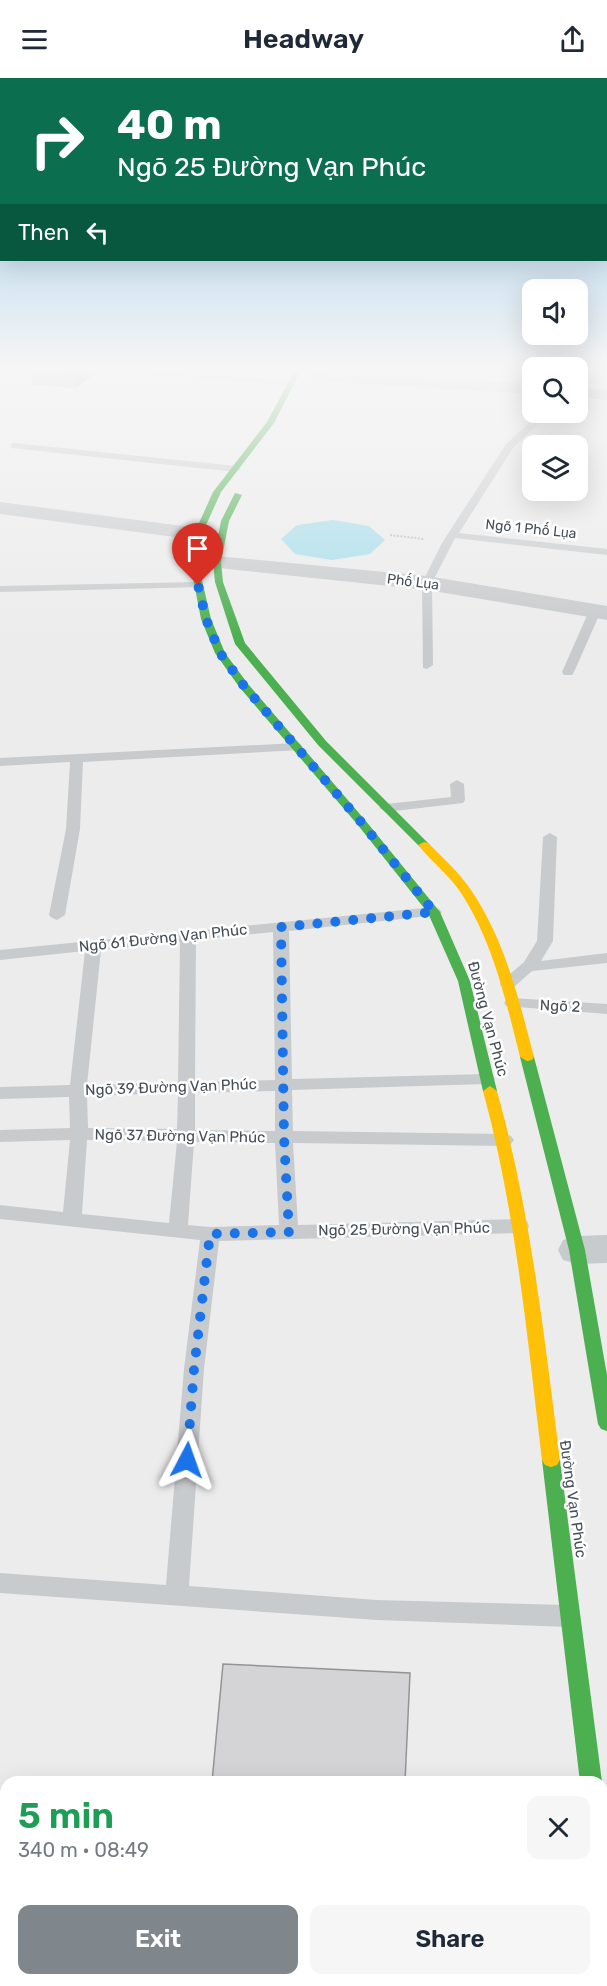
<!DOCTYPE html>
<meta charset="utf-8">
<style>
body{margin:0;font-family:Rubik,sans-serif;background:#f6f6f7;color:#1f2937;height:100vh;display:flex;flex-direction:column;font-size:22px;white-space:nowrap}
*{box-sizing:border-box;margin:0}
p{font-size:20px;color:#747a83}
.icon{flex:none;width:33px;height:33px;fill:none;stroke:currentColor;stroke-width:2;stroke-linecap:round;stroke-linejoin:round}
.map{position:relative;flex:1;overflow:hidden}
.panel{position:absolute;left:0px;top:1698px;width:608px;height:210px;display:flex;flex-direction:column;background:#fff;border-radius:18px 18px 0 0;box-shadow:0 6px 24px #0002}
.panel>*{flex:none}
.hud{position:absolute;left:0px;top:0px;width:608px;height:183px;box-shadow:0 6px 24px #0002;background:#0b6e4f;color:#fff;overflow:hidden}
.tools{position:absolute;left:522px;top:201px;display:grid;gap:12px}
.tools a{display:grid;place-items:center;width:66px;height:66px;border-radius:12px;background:#fff;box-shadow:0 6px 24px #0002;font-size:30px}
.pin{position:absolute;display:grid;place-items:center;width:51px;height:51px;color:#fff;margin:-62px -26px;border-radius:50% 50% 50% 0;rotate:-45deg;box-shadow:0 0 6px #0007}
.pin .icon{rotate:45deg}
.me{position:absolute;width:66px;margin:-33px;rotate:4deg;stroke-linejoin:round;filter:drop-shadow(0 0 4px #0008)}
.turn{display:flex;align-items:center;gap:21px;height:126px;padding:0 18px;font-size:27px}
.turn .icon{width:78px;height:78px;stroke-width:2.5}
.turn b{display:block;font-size:42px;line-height:51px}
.then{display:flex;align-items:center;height:57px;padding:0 18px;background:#0003;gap:12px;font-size:22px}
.round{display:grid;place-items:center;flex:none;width:63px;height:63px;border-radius:12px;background:#f6f6f7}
.headline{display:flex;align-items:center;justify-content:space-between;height:102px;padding:0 18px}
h1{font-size:36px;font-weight:600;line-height:45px;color:#1e9e55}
.button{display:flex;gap:12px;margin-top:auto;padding:12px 18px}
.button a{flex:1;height:69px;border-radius:12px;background:#7f868c;color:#fff;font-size:24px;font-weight:600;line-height:69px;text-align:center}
.button a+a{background:#f6f6f7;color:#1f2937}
header{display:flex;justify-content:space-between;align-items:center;height:78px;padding:0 18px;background:#fff;font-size:27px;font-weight:600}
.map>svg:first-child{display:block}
.water{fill:#a5ddeb}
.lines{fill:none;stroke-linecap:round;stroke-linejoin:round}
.path{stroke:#b6c2be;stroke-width:2;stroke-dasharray:2 1.5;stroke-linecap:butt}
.lane{fill:#c8cbcd;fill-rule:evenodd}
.street{fill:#c8cbcd;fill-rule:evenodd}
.fast{fill:#4caf50;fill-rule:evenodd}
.slow{fill:#ffc107;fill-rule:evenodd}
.wall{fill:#b6b6b9}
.shaded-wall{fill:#949496}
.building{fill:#d4d4d7;stroke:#949496;stroke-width:1.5}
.route{stroke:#1a73e8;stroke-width:10;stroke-dasharray:0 18}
.labels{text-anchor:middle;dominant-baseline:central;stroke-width:5;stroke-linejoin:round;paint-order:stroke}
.far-street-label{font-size:14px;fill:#444f59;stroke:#fff}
.street-label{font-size:15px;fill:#444f59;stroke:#fff}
</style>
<header><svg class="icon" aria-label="menu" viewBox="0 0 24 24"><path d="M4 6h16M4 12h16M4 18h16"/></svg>Headway<svg class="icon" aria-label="share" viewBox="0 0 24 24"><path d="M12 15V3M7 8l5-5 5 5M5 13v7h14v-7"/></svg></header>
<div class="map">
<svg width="607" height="1908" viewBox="0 0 607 1908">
<rect width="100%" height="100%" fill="#edecec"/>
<path class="water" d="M 333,442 L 369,448 L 385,462 L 370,476 L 332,482 L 295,476 L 281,461 L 297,447 Z"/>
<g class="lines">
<path class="path" d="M 390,457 L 424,461"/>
<g class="lane">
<path d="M 128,294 L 166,294 L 293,302 L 297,305 L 293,308 L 132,296 Z"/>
<path d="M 541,334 L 551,334 L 513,370 L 459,455 L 607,471 L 607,477 L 455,460 L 432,505 L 433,587 L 427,591 L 423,590 L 422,505 L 442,465 L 506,366 Z"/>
<path d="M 14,365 L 236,388 L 241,391 L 236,394 L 11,370 L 11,366 Z"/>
<path d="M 198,504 L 202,505 L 202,509 L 0,514 L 0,508 Z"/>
<path d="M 595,530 L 601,533 L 574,594 L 572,597 L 564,597 L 562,594 L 589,533 Z"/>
<path d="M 296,665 L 301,666 L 302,669 L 301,672 L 83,684 L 80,751 L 65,837 L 57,842 L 52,840 L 49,837 L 66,751 L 70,684 L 0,688 L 0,680 Z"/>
<path d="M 457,702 L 464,706 L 465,722 L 463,725 L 386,734 L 379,730 L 386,726 L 451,719 L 450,706 Z"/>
<path d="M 550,755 L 557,759 L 553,863 L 541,883 L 607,875 L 607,885 L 532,893 L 514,909 L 502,909 L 500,906 L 502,903 L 524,884 L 537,863 L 543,759 Z"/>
<path d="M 434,829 L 439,831 L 442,834 L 439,837 L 289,853 L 292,1001 L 486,996 L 492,997 L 495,1001 L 492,1005 L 486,1006 L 292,1012 L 293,1053 L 505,1056 L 511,1058 L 514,1062 L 511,1066 L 505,1068 L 293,1065 L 298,1147 L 520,1141 L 527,1143 L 529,1148 L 527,1153 L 520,1155 L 219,1163 L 204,1291 L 189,1508 L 377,1522 L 568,1527 L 576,1531 L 580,1538 L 576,1545 L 568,1549 L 377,1542 L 0,1515 L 0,1495 L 166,1507 L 184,1291 L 200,1162 L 0,1141 L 0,1127 L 63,1134 L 70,1062 L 0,1064 L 0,1052 L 70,1050 L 69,1019 L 0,1021 L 0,1009 L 70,1007 L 85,873 L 0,882 L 0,872 L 181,854 L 188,851 L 194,853 ZM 273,854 L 275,1002 L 195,1004 L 196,862 ZM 180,864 L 178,1004 L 87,1007 L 101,872 ZM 275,1013 L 275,1053 L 195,1052 L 195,1015 ZM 178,1015 L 177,1051 L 88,1050 L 87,1018 ZM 87,1062 L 177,1063 L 169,1145 L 82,1136 ZM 194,1064 L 275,1065 L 279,1147 L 210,1149 L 188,1147 Z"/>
<path d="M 512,920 L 607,926 L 607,936 L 506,928 L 504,925 L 506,922 Z"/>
</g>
<g class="street">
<path d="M 313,294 L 532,306 L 532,316 L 319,303 L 311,298 Z"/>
<path d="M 578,309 L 607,312 L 607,322 L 578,319 Z"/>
<path d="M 0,424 L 198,450 L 205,452 L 208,456 L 205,460 L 198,462 L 0,436 Z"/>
<path d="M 217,478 L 427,498 L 607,528 L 607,542 L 427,512 L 209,489 L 206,484 L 209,479 Z"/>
<path d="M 607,1157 L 607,1185 L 577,1186 L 563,1182 L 558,1172 L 563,1162 L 577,1158 Z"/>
</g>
<g class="fast">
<path d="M 294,294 L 300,294 L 274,345 L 221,414 L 202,456 L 198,485 L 211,541 L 225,575 L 248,606 L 365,742 L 440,834 L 470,903 L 497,1013 L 495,1016 L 485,1016 L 483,1013 L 458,903 L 428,835 L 357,746 L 240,610 L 215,575 L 201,541 L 190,485 L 194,456 L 213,414 L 267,344 Z"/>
<path d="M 235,415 L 242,417 L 229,443 L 221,484 L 223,504 L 245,565 L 326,663 L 430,767 L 428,769 L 420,769 L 318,667 L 235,566 L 215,504 L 213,484 L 221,443 Z"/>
<path d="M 527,975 L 534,979 L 585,1172 L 607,1297 L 607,1353 L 601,1351 L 598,1346 L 569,1172 L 520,979 Z"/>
<path d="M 551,1375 L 557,1377 L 560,1382 L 602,1704 L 580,1704 L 542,1382 L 545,1377 Z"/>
<path d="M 602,1781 L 607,1783 L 607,1848 L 602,1846 Z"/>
</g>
<g class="slow">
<path d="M 424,764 L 428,765 C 443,780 459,794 471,812 C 505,862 519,922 534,979 L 532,982 L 527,983 L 520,979 C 506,923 493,864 461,815 C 449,797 432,784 418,767 Z"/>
<path d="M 490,1008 L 497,1013 C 531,1134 544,1258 560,1382 L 557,1387 L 551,1389 L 545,1387 L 542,1382 C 527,1258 516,1134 483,1013 Z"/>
</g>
</g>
<path class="wall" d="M 32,294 L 113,294 L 110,297 L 94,296 L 76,310 L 33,307 Z"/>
<path class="shaded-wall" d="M 77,294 L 94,294 L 94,296 L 76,310 L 75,295 Z"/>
<g class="building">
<path d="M 58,294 L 77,294 L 75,295 Z"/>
<path d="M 223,1586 L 410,1595 L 405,1704 L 212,1704 Z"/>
<path d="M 42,1902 L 532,1902 L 533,1908 L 41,1908 Z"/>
</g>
<linearGradient id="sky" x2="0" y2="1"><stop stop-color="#8dc4e9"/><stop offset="0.52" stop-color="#f7f6f6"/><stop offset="1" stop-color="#f7f6f6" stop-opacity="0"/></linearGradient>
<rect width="607" height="561" fill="url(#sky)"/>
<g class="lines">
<path class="route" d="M 187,1382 L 194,1291 L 210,1156 L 289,1154 L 284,1059 L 281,849 L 434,834 L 361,744 L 244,608 L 220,575 L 206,541 L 198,507"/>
</g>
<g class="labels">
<g class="far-street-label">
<text transform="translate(531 451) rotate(6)">Ngõ 1 Phố Lụa</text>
<text transform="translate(413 504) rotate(7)">Phố Lụa</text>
</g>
<g class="street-label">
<text transform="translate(163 860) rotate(-6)">Ngõ 61 Đường Vạn Phúc</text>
<text transform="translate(560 928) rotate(3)">Ngõ 2</text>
<text transform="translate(488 941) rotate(75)">Đường Vạn Phúc</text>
<text transform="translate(171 1009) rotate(-2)">Ngõ 39 Đường Vạn Phúc</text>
<text transform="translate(180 1058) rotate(1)">Ngõ 37 Đường Vạn Phúc</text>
<text transform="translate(404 1151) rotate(-1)">Ngõ 25 Đường Vạn Phúc</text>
<text transform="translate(573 1421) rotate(82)">Đường Vạn Phúc</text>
</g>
</g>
</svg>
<div class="tools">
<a><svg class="icon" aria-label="sound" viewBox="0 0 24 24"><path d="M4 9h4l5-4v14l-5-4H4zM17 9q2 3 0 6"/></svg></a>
<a><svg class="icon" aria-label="search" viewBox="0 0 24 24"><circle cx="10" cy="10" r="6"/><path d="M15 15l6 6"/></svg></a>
<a><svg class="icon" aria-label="layers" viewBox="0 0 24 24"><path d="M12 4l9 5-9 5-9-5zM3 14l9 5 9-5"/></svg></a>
</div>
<div class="pin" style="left:198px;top:507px;background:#d93025"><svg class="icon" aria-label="arrive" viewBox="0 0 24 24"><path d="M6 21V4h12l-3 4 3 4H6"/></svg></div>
<svg class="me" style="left:187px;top:1382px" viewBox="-20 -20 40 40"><path d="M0-17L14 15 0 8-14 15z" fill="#1a73e8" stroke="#fff" stroke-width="4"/></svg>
<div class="hud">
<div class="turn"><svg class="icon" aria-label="right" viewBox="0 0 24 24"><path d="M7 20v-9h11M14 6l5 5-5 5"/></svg><div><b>40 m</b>Ngõ 25 Đường Vạn Phúc</div></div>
<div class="then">Then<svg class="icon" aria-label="left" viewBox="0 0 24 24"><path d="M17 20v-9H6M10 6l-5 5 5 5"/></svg></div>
</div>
<section class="panel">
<div class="headline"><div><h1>5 min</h1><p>340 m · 08:49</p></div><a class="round"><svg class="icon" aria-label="close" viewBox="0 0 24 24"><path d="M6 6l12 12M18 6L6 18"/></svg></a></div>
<div class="button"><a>Exit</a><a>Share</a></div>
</section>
</div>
